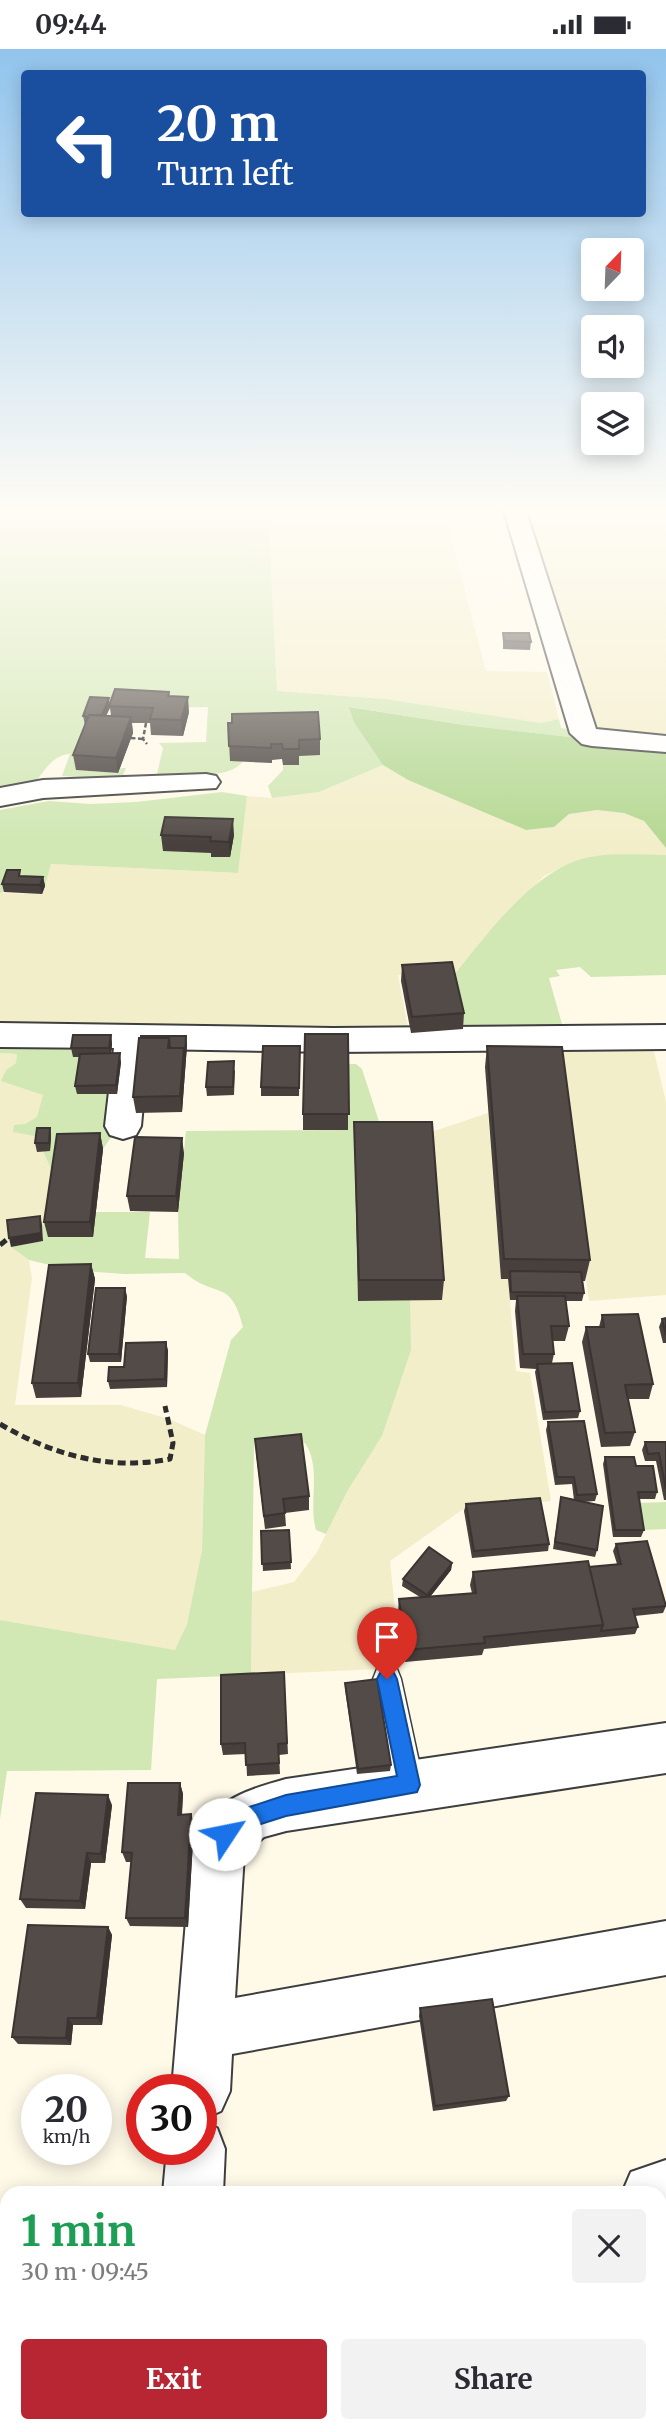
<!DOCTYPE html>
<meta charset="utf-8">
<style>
body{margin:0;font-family:Merriweather,serif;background:#f2f2f3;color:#2b2b33;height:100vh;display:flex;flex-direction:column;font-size:26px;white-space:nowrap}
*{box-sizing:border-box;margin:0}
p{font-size:23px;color:#7c7c81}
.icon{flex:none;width:38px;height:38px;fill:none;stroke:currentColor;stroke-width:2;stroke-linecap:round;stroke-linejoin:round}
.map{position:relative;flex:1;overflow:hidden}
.sheet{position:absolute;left:0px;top:2137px;width:667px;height:247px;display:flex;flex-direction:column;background:#fff;border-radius:21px 21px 0 0;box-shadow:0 4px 18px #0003}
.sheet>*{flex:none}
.top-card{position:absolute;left:21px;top:21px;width:625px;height:147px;border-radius:7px;box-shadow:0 4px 18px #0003;background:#1a4fa0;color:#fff;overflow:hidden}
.needle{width:46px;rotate:23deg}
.buttons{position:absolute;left:581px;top:189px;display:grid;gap:14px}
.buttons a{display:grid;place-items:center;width:63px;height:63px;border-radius:7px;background:#fff;box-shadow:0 4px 18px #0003;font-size:35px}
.speed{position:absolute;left:21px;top:2025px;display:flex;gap:14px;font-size:35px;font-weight:700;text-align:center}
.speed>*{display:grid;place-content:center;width:91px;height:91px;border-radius:50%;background:#fff;box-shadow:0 4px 18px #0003;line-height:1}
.speed small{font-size:18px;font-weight:400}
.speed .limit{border:10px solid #d22;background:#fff;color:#111}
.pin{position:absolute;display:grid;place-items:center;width:60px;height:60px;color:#fff;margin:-72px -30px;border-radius:50% 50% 50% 0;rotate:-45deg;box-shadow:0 0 7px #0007}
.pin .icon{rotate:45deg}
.me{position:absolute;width:77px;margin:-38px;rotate:56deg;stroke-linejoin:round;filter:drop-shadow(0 0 5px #0008)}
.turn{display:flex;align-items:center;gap:24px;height:147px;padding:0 21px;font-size:32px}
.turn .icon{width:91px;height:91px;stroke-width:2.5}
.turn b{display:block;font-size:49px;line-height:60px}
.round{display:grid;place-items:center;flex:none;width:74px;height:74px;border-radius:7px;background:#f2f2f3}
.summary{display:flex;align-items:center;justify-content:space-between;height:119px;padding:0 21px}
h1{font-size:42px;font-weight:700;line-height:52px;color:#1e9e55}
.primary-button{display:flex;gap:14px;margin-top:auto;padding:14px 21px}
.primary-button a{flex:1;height:80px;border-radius:7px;background:#b72632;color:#fff;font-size:28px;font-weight:700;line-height:80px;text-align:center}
.primary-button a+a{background:#f2f2f3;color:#2b2b33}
.status{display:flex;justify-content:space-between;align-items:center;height:49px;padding:0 35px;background:#fff;direction:ltr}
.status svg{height:19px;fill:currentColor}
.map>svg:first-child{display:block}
.farmland{fill:#f3eeca}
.green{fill:#d1e7b4}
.forest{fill:#b5d893}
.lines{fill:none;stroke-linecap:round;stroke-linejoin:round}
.service-casing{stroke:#3e3e3e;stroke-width:3}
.minor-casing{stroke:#3e3e3e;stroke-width:4}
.path-far1{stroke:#2d2d2d;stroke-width:2.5;stroke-dasharray:4.5 2.5;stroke-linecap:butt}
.path{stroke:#2d2d2d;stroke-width:5;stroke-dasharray:8 4.5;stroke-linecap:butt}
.service{fill:#fff;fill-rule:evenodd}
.minor{fill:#fff;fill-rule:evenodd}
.wall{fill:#47403d;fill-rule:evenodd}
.shaded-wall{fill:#3a3432}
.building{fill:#534b47;stroke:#3a3432;stroke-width:2}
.route{fill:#1a73e8;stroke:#114b97;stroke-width:2}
</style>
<div class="status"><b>09:44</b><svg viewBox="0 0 49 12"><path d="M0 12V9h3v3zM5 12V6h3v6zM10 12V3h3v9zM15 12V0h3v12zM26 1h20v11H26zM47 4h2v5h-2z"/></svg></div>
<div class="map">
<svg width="666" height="2383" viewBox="0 0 666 2383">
<rect width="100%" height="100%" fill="#fff9e8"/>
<g class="farmland">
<path d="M 268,462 L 444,462 L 486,622 L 547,623 L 559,670 L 541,674 L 386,650 L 277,642 Z"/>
<path d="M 528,462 L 666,462 L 666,689 L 599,685 Z"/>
<path d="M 383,716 L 408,731 L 526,781 L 554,778 L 569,765 L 597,761 L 624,764 L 644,772 L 666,799 L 666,806 L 595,807 L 574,813 L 544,827 L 488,884 L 452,927 L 398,926 L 409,983 L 0,977 L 0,844 L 42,845 L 51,815 L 237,824 L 247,747 L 272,749 L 319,743 Z"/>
<path d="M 652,994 L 666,1053 L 666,1246 L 589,1252 L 556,995 Z"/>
<path d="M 0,1004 L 17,1005 L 16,1014 L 6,1021 L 43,1046 L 38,1068 L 14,1083 L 39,1088 L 38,1102 L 43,1102 L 51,1120 L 45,1175 L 11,1198 L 29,1211 L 32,1229 L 15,1356 L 121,1356 L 169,1370 L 205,1386 L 202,1501 L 187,1575 L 175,1602 L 0,1571 Z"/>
<path d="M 488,1064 L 501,1230 L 508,1230 L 516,1322 L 530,1324 L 551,1452 L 462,1461 L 390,1512 L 401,1619 L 251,1626 L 252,1543 L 294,1533 L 317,1503 L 348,1441 L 382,1387 L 410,1301 L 410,1251 L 442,1250 L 411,1090 Z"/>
</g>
<g class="green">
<path d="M 0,462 L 268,462 L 277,642 L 386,650 L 541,674 L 559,670 L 561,679 L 666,699 L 464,676 L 350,658 L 383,716 L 319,743 L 272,749 L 268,737 L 283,721 L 283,716 L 299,716 L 299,707 L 317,678 L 243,712 C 229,732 180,725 157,725 L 163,699 L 159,694 L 206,693 L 208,658 L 108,660 L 85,675 L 76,721 L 118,724 L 121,719 L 126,719 L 121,731 L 62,727 L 70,705 C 52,706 45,722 34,734 L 0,738 Z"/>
<path d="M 222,743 L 247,747 L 238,824 L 51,815 L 45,837 L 20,836 L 9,830 L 4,843 L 0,844 L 0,761 L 49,752 L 90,755 L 136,753 Z"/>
<path d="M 666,806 L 666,926 L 591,928 L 580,918 L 556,921 L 560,927 L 549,929 L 564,982 L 464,984 L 451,929 C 487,886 537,814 596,807 C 619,804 643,806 666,806 Z"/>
<path d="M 0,993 L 75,995 L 117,1045 L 114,1084 L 103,1100 L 93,1188 L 96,1163 L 150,1163 L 145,1209 L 179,1210 L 178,1163 L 186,1082 L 348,1081 L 348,1015 L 356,1015 L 362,1020 L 386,1094 L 359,1252 L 410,1251 L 411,1301 L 382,1387 L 348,1441 L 326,1485 L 316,1481 C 308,1454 322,1419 305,1394 L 292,1391 L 254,1393 L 251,1626 L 157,1630 L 151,1721 L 7,1722 L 0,1770 L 0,1571 L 175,1601 L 187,1575 L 202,1501 L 205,1386 L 231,1291 L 243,1278 C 231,1229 216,1250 185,1224 L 124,1225 L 71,1221 L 29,1211 L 11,1198 L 43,1192 L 42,1176 L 45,1175 L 51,1120 L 43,1102 L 50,1102 L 39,1088 L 13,1083 L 14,1076 L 25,1075 L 37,1068 L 43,1046 L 1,1032 L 6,1021 L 16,1014 L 17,1005 L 0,1004 Z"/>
<path d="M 666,1453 L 666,1480 L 643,1481 L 639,1454 Z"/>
</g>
<path class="forest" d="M 349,658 L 464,676 L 666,699 L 666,799 L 644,772 L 624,764 L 597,761 L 569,765 L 554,778 L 526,781 L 408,731 L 383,716 L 354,673 Z"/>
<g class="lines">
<defs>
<path id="service" d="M 387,1616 L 397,1620 L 401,1630 L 424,1736 L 420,1747 L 409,1751 L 398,1747 L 394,1736 L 373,1630 L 377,1620 Z"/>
<g id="minor">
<path d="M 504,462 L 526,462 L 596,680 L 666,687 L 666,703 L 592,697 L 582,695 L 570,684 Z"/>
<path d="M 206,725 L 216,727 L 220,733 L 216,739 L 43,749 L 0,757 L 0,739 L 43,731 Z"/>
<path d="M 0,974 L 333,979 L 666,976 L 666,1000 L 333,1003 L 148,1000 L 141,1077 L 136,1086 L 123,1090 L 110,1086 L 105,1077 L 114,999 L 0,998 Z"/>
<path d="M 666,1674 L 666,1724 L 286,1782 L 264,1788 L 244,1805 L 235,1949 L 666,1872 L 666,1926 L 232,2005 L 230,2042 L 221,2062 L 201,2071 L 201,2040 L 172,2040 L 192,1799 C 211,1752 240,1743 286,1730 Z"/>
<path d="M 201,2073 L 217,2079 L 225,2100 L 223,2144 L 163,2144 L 167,2100 L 201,2100 Z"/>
<path d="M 666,2111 L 666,2171 L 660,2172 L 660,2144 L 622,2144 L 631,2123 Z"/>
<path d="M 7,2261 L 7,2325 L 0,2328 L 0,2264 Z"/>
<path d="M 161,2376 L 225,2376 L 226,2383 L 160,2383 Z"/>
</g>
</defs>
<use href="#service" class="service-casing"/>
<use href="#minor" class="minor-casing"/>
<g class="path-far1">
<path d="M 146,674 L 143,690 L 147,695"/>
<path d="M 131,689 L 143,690"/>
</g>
<g class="path">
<path d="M 0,1196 L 10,1188"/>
<path d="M 0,1375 C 53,1406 109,1422 170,1410 L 173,1394 L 165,1357"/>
</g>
<use href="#service" class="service"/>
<use href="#minor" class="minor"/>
</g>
<g class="wall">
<path d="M 503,584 L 531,593 L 530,601 L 503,600 Z"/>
<path d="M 169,643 L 170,647 L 189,663 L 183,687 L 151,686 L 150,674 L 132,674 L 133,684 L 118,724 L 76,721 L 73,706 L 85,676 L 83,667 L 110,656 ZM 110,659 L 111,667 L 106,667 Z"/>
<path d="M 228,674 L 320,690 L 320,706 L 299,707 L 299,716 L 283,716 L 282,710 L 272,711 L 272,714 L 230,712 Z"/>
<path d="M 161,786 L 234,786 L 230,808 L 211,808 L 211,804 L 163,802 Z"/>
<path d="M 22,827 L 43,828 L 45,837 L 42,845 L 4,843 L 2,835 Z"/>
<path d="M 402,916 L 464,964 L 463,980 L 411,984 L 401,932 Z"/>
<path d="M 348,985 L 348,1081 L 303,1081 L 303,1065 Z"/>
<path d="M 111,986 L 112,995 L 111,1004 L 121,1013 L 117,1045 L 77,1045 L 75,1037 L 79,1008 L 73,1008 L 71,999 Z"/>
<path d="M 186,987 L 187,996 L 182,1063 L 136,1064 L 133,1048 Z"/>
<path d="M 300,997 L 299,1047 L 261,1047 L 261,1038 Z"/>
<path d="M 487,997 L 590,1211 L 585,1232 L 582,1232 L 584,1244 L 582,1252 L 566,1252 L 569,1277 L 565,1292 L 553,1292 L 554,1305 L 552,1314 L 580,1362 L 578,1369 L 543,1371 L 535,1323 L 536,1320 L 520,1319 L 515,1262 L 516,1251 L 510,1251 L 508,1230 L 501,1230 L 485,1018 Z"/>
<path d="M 235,1021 L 234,1046 L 207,1047 L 206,1038 Z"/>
<path d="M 354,1073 L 444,1231 L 442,1251 L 358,1252 Z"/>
<path d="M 50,1079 L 51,1087 L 50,1102 L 37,1103 L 35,1094 Z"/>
<path d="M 100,1084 L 103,1100 L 93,1188 L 48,1188 L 44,1173 Z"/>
<path d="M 184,1104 L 178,1163 L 130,1162 L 127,1147 Z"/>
<path d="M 91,1215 L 95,1230 L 81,1348 L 36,1349 L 32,1334 Z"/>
<path d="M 127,1247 L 121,1313 L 90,1313 L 88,1305 Z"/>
<path d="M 602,1266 L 653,1335 L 649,1350 L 628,1350 L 635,1383 L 630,1397 L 601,1398 L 582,1293 L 586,1278 L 599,1278 Z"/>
<path d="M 666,1269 L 666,1294 L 663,1294 L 659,1278 L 662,1270 Z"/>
<path d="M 168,1301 L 167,1338 L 110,1340 L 108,1332 L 124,1318 Z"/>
<path d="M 548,1373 L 597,1445 L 595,1452 L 583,1453 L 597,1501 L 595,1508 L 553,1500 L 561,1448 L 574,1451 L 572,1435 L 555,1436 L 546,1381 Z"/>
<path d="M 645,1393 L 666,1393 L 666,1451 L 664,1451 L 656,1412 L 645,1412 L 642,1401 Z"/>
<path d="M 256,1404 L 309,1447 L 309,1461 L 285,1464 L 286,1477 L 265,1480 Z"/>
<path d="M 605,1408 L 636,1417 L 657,1443 L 655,1450 L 639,1450 L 644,1481 L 641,1488 L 613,1488 L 603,1415 Z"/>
<path d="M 466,1455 L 549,1495 L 548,1502 L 472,1509 L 464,1462 Z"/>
<path d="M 289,1481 L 291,1520 L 263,1522 L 261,1482 Z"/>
<path d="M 616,1495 L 666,1557 L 663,1564 L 635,1567 L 638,1578 L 635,1585 L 484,1600 L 482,1606 L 405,1613 L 398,1563 L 399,1550 L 420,1548 L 402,1537 L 403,1530 L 452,1514 L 451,1521 L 430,1548 L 472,1544 L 470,1536 L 473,1523 L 589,1518 L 617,1515 L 613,1502 Z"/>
<path d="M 284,1623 L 288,1705 L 279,1706 L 280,1725 L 247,1727 L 246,1705 L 223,1706 L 221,1695 Z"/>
<path d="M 345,1634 L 391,1716 L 390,1722 L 357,1725 L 345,1640 Z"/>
<path d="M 180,1734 L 183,1745 L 182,1766 L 191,1765 L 194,1775 L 188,1878 L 130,1877 L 126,1869 L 131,1813 L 126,1813 L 122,1803 Z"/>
<path d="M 112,1756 L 105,1814 L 91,1814 L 85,1860 L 26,1859 L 20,1850 Z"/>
<path d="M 108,1878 L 112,1886 L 102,1976 L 73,1976 L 71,1996 L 18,1995 L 12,1988 Z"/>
<path d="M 420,1959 L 509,2047 L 506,2052 L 433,2062 L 419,1967 Z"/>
</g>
<g class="shaded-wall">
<path d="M 188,648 L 189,663 L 183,687 L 181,671 Z"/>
<path d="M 109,649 L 110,658 L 102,676 L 101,668 Z"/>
<path d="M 131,668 L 133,684 L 118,724 L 116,709 Z"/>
<path d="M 233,770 L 234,786 L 230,808 L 229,793 Z"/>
<path d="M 43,828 L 45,837 L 42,845 L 40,836 Z"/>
<path d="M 111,986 L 112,995 L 111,1008 L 109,999 Z"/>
<path d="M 186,987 L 187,996 L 182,1063 L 180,1047 L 184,999 Z"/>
<path d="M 120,1004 L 121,1013 L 117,1045 L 116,1036 Z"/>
<path d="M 50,1079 L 51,1087 L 50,1102 L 49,1094 Z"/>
<path d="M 100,1084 L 103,1100 L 93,1188 L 90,1173 Z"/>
<path d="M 182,1089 L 184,1104 L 178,1163 L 176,1147 Z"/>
<path d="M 40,1167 L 42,1176 L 43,1192 L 11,1198 L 9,1189 Z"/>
<path d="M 91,1215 L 95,1230 L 81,1348 L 78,1334 Z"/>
<path d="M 125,1239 L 127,1247 L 121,1313 L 119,1305 Z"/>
<path d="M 166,1293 L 168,1301 L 167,1338 L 165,1330 Z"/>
<path d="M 452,1514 L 451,1521 L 426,1553 L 427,1546 Z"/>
<path d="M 180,1734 L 183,1745 L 181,1776 L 178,1766 Z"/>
<path d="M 108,1746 L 112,1756 L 105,1814 L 101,1805 Z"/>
<path d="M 191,1765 L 194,1775 L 188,1878 L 185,1869 Z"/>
<path d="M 87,1804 L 91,1814 L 85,1860 L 80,1852 Z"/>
<path d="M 108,1878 L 112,1886 L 102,1976 L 97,1969 Z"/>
<path d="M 68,1969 L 73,1976 L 71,1996 L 66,1989 Z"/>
</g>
<g class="building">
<path d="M 503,584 L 529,584 L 531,593 L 504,592 Z"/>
<path d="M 115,640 L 169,643 L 168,647 L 188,648 L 181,671 L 150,670 L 153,659 L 109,657 Z"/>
<path d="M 90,648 L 109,649 L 102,666 L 89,666 L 89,668 L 83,667 Z"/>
<path d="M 318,663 L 320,690 L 299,691 L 299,700 L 283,700 L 282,695 L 271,695 L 271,699 L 229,697 L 228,674 L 232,674 L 232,665 Z"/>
<path d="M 89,666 L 131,668 L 116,709 L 73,706 Z"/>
<path d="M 165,768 L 233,770 L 229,793 L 210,792 L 211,788 L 161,786 Z"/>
<path d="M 7,821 L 20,821 L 19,827 L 43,828 L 40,836 L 2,835 Z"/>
<path d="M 452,913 L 464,964 L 412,968 L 402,916 Z"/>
<path d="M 305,985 L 348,985 L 349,1065 L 303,1065 Z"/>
<path d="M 73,986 L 111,986 L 109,999 L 71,999 Z"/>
<path d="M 141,987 L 186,987 L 185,1006 L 184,999 L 170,999 L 169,989 L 141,989 Z"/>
<path d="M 139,989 L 169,989 L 168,999 L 184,999 L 180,1047 L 133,1048 Z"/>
<path d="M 263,997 L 300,997 L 299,1039 L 261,1038 Z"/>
<path d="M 487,997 L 562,998 L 590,1211 L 504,1210 Z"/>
<path d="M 120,1004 L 116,1036 L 75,1037 L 80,1005 Z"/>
<path d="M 234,1012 L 233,1038 L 206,1038 L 208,1013 Z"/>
<path d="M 354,1073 L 432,1073 L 444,1231 L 359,1231 Z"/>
<path d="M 37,1079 L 50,1079 L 49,1094 L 35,1094 Z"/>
<path d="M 100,1084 L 90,1173 L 44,1173 L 57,1085 Z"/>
<path d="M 135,1088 L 182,1089 L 176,1147 L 127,1147 Z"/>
<path d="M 40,1167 L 41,1184 L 9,1189 L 7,1171 Z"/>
<path d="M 91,1215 L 78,1334 L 32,1334 L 49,1216 Z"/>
<path d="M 510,1222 L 581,1223 L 584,1244 L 511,1243 Z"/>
<path d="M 96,1239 L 125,1239 L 119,1305 L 88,1305 Z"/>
<path d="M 517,1247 L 565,1247 L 569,1277 L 551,1277 L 554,1305 L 523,1305 Z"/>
<path d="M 638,1265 L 653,1335 L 625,1336 L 635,1383 L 605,1384 L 586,1278 L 604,1278 L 602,1266 Z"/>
<path d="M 666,1269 L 666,1286 L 662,1270 Z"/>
<path d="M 166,1293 L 165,1330 L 108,1332 L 109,1318 L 124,1318 L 126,1294 Z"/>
<path d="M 572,1314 L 580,1362 L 545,1363 L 537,1315 Z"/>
<path d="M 584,1372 L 597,1445 L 577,1446 L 574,1428 L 557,1428 L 548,1373 Z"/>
<path d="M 301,1385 L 309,1447 L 283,1450 L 285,1464 L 264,1467 L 255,1390 Z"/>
<path d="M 645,1393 L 666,1393 L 666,1440 L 659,1404 L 648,1405 Z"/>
<path d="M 605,1408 L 634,1408 L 636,1417 L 653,1417 L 657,1443 L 638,1443 L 644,1481 L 615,1481 Z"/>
<path d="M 561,1448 L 603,1457 L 597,1501 L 555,1493 Z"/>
<path d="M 540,1449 L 549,1495 L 474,1502 L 466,1455 Z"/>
<path d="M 289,1481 L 291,1513 L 262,1515 L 261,1482 Z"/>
<path d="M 647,1492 L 666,1557 L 633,1560 L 638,1578 L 601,1582 L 603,1576 L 589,1518 L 621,1515 L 616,1495 Z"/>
<path d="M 429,1498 L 452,1514 L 427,1546 L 403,1530 Z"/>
<path d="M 588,1512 L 603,1576 L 484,1588 L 485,1594 L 406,1601 L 399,1550 L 476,1544 L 473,1523 Z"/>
<path d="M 284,1623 L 287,1694 L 278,1695 L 279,1714 L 246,1716 L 245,1694 L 221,1695 L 221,1626 Z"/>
<path d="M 377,1630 L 391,1716 L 358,1720 L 345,1634 Z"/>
<path d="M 128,1734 L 180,1734 L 178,1766 L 191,1765 L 185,1869 L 126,1869 L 132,1804 L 122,1803 Z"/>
<path d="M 36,1744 L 108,1746 L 101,1805 L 87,1804 L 80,1852 L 20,1850 Z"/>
<path d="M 28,1876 L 108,1878 L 97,1969 L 68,1969 L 66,1989 L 12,1988 Z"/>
<path d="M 492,1950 L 509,2047 L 435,2057 L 420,1959 Z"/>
<path d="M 666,2173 L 666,2274 L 660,2276 L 660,2174 Z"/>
</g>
<linearGradient id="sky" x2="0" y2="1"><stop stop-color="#91c4ed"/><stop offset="0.58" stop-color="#fffcf5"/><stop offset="1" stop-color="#fffcf5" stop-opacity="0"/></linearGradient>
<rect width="666" height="796" fill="url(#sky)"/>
<path class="route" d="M 387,1621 L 394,1624 L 397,1630 L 420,1736 L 417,1743 L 286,1767 L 245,1780 L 225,1796 L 217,1793 L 214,1785 L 217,1777 L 231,1764 L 286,1746 L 397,1727 L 377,1630 L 380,1624 Z"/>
</svg>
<div class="buttons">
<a><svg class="needle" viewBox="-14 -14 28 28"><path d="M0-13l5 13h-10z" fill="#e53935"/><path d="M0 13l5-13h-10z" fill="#7c7c81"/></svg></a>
<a><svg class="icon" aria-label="sound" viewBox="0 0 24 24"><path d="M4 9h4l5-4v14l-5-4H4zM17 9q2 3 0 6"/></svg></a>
<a><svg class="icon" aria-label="layers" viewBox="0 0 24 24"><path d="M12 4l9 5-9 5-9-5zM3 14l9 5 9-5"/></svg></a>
</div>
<div class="speed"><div>20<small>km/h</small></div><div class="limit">30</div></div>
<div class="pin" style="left:387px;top:1630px;background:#d93025"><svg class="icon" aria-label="arrive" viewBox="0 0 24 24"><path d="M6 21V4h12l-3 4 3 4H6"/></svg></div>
<svg class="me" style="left:225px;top:1785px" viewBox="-20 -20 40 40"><circle r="19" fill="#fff"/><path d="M0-13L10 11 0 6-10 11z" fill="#1a73e8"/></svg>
<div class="top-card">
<div class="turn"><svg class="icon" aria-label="left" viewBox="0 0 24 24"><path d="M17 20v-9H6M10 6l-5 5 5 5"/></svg><div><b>20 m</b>Turn left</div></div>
</div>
<section class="sheet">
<div class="summary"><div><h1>1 min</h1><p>30 m · 09:45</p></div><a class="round"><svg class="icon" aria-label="close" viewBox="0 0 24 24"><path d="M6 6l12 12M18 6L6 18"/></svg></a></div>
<div class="primary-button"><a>Exit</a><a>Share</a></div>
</section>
</div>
